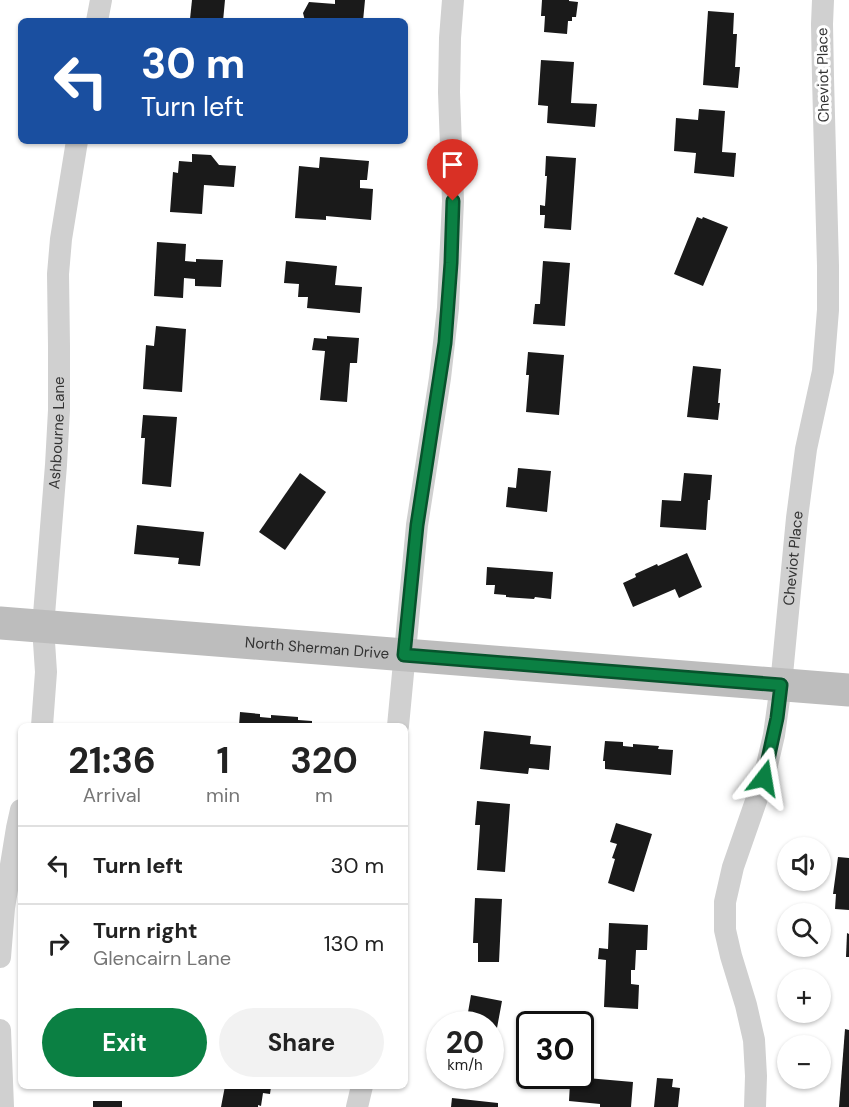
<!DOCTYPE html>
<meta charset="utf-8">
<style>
body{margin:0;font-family:"DM Sans",sans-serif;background:#f2f2f2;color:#222;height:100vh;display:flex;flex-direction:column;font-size:22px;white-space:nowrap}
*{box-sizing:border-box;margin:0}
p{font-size:20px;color:#767676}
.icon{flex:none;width:33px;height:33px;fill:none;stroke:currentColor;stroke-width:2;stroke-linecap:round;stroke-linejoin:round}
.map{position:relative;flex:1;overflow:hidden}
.drawer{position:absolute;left:18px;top:723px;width:390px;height:366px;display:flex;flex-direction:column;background:#fff;border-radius:9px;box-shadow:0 2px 4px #0004}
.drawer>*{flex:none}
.hud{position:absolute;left:18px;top:18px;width:390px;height:126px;border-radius:9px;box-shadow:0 2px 4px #0004;background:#1a4fa0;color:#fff;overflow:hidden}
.controls{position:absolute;left:777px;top:837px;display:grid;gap:12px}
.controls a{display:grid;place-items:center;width:54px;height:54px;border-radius:50%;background:#fff;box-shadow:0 2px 4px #0004;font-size:30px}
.speed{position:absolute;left:426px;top:1011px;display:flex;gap:12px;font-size:30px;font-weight:700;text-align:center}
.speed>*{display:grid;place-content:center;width:78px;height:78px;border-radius:50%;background:#fff;box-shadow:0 2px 4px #0004;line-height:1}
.speed small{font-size:15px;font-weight:400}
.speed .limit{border:3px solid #111;border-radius:9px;background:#fff;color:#111}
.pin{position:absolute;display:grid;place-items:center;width:51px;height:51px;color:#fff;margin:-62px -26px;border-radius:50% 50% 50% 0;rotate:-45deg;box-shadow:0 0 6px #0007}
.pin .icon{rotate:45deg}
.me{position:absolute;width:66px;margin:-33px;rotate:14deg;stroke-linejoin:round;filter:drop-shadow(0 0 4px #0008)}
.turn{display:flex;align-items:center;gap:21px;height:126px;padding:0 24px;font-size:27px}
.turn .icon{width:78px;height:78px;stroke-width:2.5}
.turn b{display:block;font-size:42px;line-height:51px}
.eta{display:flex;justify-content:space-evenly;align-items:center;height:102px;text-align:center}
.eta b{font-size:36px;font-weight:700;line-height:42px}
.action{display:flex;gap:12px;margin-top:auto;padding:12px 24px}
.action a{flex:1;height:69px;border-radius:36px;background:#0b8043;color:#fff;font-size:24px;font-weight:700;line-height:69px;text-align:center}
.action a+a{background:#f2f2f2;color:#222}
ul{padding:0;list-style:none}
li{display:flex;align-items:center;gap:18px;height:78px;padding:0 24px;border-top:2px solid #e0e0e0}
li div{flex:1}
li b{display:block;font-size:22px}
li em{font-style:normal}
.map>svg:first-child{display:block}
.building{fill:#1a1a1a}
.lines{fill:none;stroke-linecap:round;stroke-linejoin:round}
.minor{stroke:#d0d0d0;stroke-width:22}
.secondary{stroke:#bdbdbd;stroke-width:33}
.route-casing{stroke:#07532c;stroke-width:15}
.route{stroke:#0b8043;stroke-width:10}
.labels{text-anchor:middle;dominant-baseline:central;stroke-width:6;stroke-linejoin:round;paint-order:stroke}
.street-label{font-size:15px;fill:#333;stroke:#fff}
</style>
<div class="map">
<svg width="849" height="1107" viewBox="0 0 849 1107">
<rect width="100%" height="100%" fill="#fff"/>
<g class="building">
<path d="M 192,0 L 225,0 L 223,21 L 190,19 Z"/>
<path d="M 335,0 L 365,0 L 363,21 L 305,21 L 303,13 L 309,2 L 335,4 Z"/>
<path d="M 542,0 L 569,0 L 569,1 L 578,2 L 576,17 L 572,17 L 572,21 L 568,21 L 567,34 L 544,32 L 545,16 L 541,16 Z"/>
<path d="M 708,11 L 734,13 L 733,34 L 737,34 L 735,67 L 740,67 L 738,88 L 703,85 Z"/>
<path d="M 541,60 L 574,62 L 571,103 L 597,104 L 595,127 L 547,123 L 548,106 L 538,105 Z"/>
<path d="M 699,109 L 725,111 L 722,152 L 736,153 L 734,177 L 694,173 L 696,153 L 674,151 L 676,118 L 698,120 Z"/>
<path d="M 192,154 L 211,155 L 219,165 L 236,166 L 234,187 L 204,185 L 202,214 L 170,212 L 173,172 L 178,173 L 179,161 L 192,162 Z"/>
<path d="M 546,156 L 576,158 L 571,230 L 544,228 L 545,215 L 540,215 L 540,205 L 545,206 L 547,176 L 545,176 Z"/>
<path d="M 320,157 L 369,161 L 367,180 L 360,180 L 360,188 L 373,189 L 371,220 L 326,216 L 326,220 L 295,218 L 299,166 L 319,168 Z"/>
<path d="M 697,217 L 702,219 L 703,217 L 728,227 L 703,286 L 674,274 Z"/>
<path d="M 157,242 L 186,244 L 185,261 L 196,262 L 196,259 L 223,260 L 221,287 L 195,286 L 195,279 L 184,278 L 183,298 L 154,296 Z"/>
<path d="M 286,261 L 337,266 L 335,285 L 362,287 L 360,313 L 307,308 L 308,297 L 298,297 L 299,284 L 284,283 Z"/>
<path d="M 543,261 L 570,263 L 565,326 L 533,324 L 535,304 L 540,304 Z"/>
<path d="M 156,326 L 186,329 L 182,392 L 143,389 L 146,345 L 154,346 Z"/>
<path d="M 327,336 L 359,338 L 357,363 L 350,363 L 347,402 L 320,400 L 325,351 L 312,350 L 314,338 L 327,339 Z"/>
<path d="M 528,352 L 564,355 L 559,415 L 526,412 L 529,375 L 526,375 Z"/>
<path d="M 693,366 L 721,369 L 718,403 L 720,403 L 718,420 L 687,417 Z"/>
<path d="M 143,415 L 177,417 L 171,487 L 142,484 L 145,438 L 141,438 Z"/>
<path d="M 518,468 L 551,471 L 547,512 L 506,507 L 508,487 L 516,488 Z"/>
<path d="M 300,473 L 326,492 L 285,550 L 259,532 Z"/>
<path d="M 684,473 L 712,475 L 710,500 L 708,500 L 706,530 L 660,527 L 662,500 L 681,501 Z"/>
<path d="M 137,525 L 204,532 L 200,566 L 178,564 L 179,558 L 134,554 Z"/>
<path d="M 687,553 L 702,587 L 679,598 L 675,589 L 633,607 L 623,583 L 636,577 L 635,574 L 657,564 L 658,566 Z"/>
<path d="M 487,567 L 553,572 L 551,599 L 535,597 L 534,599 L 506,597 L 506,595 L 494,594 L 495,585 L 486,585 Z"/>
<path d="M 240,712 L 260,714 L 260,717 L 271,718 L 271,715 L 298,717 L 298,720 L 312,721 L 312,726 L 239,726 Z"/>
<path d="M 484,731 L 531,736 L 530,744 L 551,746 L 549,770 L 529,768 L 528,774 L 480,769 Z"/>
<path d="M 605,741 L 623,742 L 623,746 L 633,747 L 633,744 L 659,746 L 658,749 L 673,750 L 671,775 L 605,769 L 605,761 L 603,761 Z"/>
<path d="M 477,801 L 510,804 L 505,872 L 477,870 L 480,825 L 475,825 Z"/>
<path d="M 616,823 L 652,834 L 634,892 L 608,883 L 615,859 L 612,858 L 617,844 L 610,842 Z"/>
<path d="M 838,857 L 849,858 L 849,910 L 835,909 L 836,894 L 833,894 Z"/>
<path d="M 475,898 L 502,899 L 499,962 L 478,962 L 478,943 L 473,943 Z"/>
<path d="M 609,923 L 648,925 L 647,950 L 636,950 L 635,970 L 631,970 L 631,984 L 639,985 L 638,1009 L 604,1007 L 606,960 L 598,959 L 599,948 L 608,949 Z"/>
<path d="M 847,933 L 849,934 L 849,957 L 846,957 Z"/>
<path d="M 471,995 L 502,1001 L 492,1055 L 490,1055 L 490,1024 L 466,1024 Z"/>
<path d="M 845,1029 L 849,1030 L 849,1107 L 839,1107 Z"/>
<path d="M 587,1078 L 633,1082 L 631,1107 L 600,1107 L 600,1104 L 569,1101 L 570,1083 L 587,1085 Z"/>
<path d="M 657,1078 L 673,1079 L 672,1087 L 680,1088 L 678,1107 L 654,1107 Z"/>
<path d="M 225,1086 L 278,1086 L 278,1088 L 271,1087 L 270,1094 L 263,1093 L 261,1106 L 258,1105 L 258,1107 L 221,1107 Z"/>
<path d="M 452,1098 L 498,1103 L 498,1107 L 451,1107 Z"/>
<rect x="93" y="1101" width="29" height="6"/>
</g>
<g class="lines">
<g class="minor">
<path d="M 97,21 L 101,0"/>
<path id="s1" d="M 42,726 L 46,672 L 43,627 L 56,465 L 59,410 L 59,346 L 58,274 L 61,239 L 77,141"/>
<path d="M 398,726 L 417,525 L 440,378 L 448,308 L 453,201 L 449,92 L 450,38 L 453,0"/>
<path d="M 0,957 L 4,908 L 17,828 L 21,810"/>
<path d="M 0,1030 L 3,1107"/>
<path d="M 357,1107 L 362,1086"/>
<path id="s2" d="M 755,1107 L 756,1076 L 754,1040 L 746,1005 L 731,956 L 725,930 L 725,902 L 733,867 L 764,778 L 774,735 L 781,685 L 797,518 L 806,449 L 823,371 L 828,310 L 828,266 L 823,78 L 822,24 L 823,0"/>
</g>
<path class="secondary" id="s3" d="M 0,623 L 849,690"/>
</g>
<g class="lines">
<defs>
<path id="route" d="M 453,201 L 451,263 L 445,343 L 417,525 L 404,655 L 781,685 L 777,718 L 764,778"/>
</defs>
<use href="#route" class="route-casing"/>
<use href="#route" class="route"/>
</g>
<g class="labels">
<g class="street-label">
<text transform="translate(823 75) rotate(-91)">Cheviot Place</text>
<text stroke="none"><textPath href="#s1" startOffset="294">Ashbourne Lane</textPath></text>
<text stroke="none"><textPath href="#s2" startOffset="561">Cheviot Place</textPath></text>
<text stroke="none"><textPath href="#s3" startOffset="318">North Sherman Drive</textPath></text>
</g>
</g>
</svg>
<div class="controls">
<a><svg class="icon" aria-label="sound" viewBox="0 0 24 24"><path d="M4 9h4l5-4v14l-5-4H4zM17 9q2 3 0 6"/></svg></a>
<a><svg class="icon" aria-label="search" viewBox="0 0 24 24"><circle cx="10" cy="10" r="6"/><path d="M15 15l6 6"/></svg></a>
<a>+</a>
<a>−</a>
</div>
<div class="speed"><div>20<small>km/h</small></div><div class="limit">30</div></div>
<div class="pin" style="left:453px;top:201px;background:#d93025"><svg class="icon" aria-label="arrive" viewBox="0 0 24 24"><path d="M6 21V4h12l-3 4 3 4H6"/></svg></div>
<svg class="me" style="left:764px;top:778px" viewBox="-20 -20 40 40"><path d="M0-17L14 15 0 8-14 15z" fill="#0b8043" stroke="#fff" stroke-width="4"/></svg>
<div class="hud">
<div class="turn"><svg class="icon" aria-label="left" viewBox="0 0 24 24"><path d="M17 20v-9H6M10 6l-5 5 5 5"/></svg><div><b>30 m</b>Turn left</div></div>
</div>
<section class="drawer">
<div class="eta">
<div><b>21:36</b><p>Arrival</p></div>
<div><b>1</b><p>min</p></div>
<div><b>320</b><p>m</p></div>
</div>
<ul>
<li><svg class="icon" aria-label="left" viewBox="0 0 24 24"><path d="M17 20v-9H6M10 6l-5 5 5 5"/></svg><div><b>Turn left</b></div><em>30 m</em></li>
<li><svg class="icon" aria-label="right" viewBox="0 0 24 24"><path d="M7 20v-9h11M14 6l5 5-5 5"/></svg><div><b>Turn right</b><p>Glencairn Lane</p></div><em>130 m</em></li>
</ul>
<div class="action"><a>Exit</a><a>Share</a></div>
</section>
</div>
